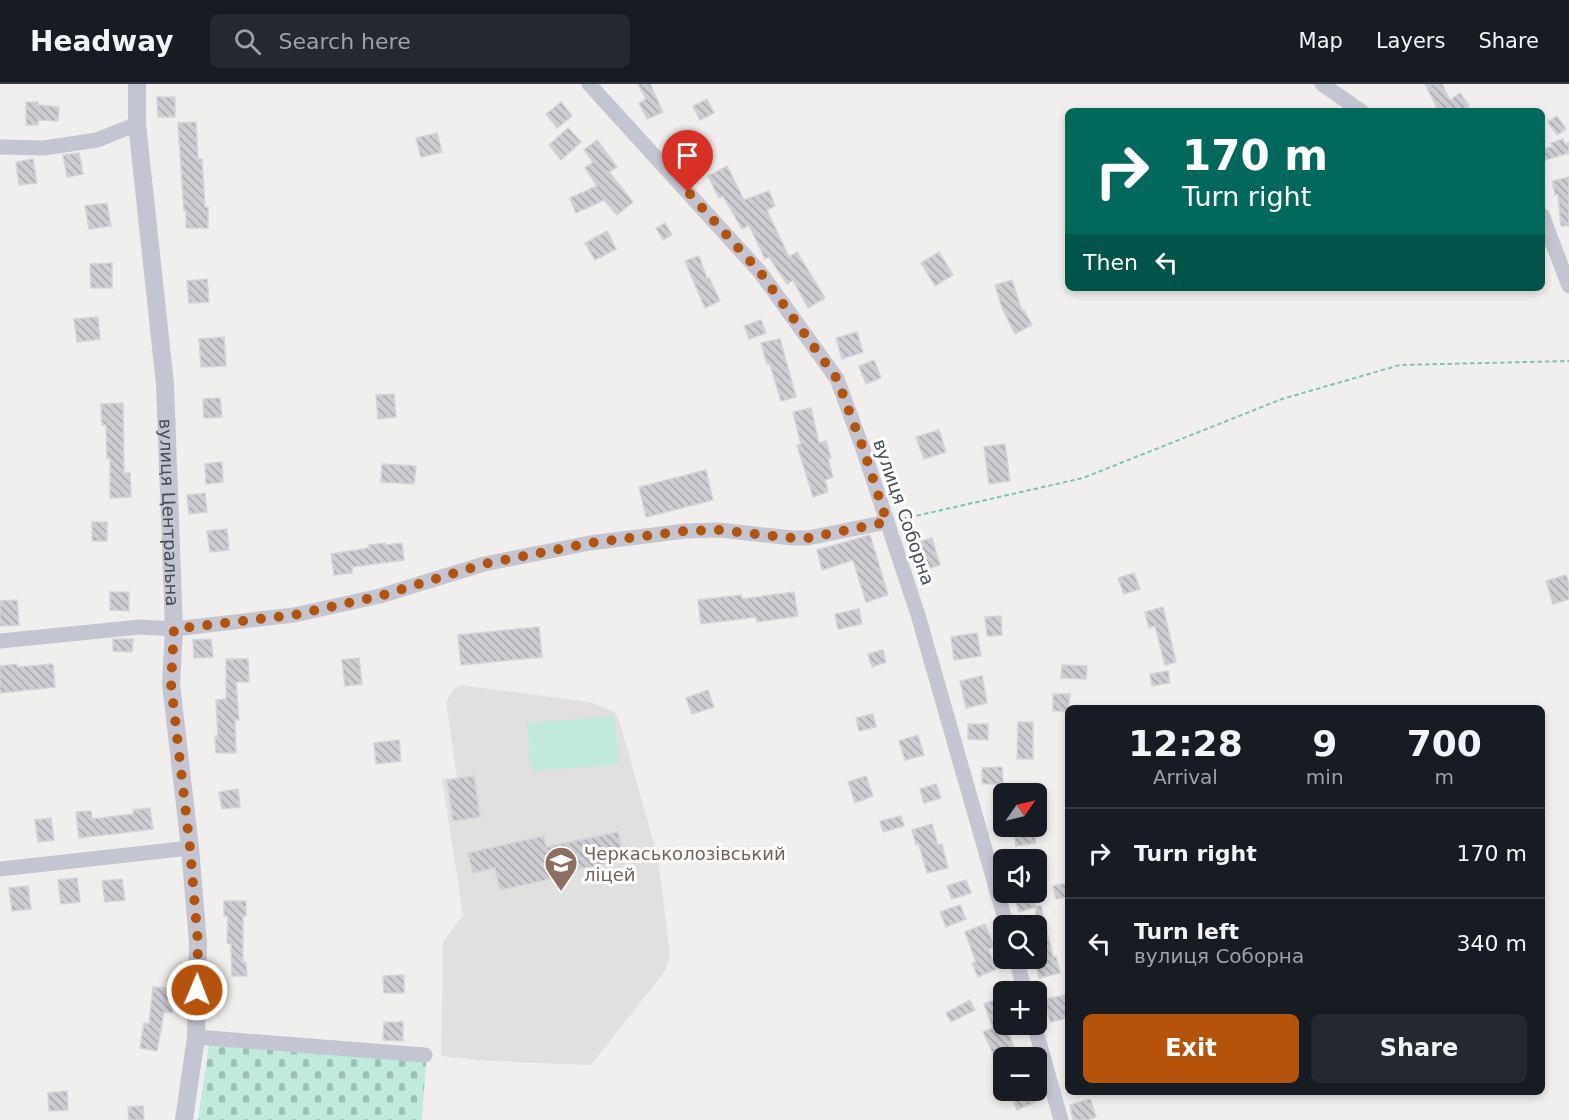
<!DOCTYPE html>
<meta charset="utf-8">
<style>
body{margin:0;font-family:"DejaVu Sans",sans-serif;background:#242831;color:#f1f3f6;height:100vh;display:flex;flex-direction:column;font-size:22px;white-space:nowrap}
*{box-sizing:border-box;margin:0}
p{font-size:20px;color:#9ea1a6}
.icon{flex:none;width:33px;height:33px;fill:none;stroke:currentColor;stroke-width:2;stroke-linecap:round;stroke-linejoin:round}
.map{position:relative;flex:1;overflow:hidden}
.details{position:absolute;left:1065px;top:621px;width:480px;height:390px;display:flex;flex-direction:column;background:#171b24;border-radius:9px;box-shadow:0 3px 9px #0003}
.details>*{flex:none}
.banner{position:absolute;left:1065px;top:24px;width:480px;height:183px;border-radius:9px;box-shadow:0 3px 9px #0003;background:#00695c;color:#fff;overflow:hidden}
.needle{width:39px;rotate:56deg}
.buttons{position:absolute;left:993px;top:699px;display:grid;gap:12px}
.buttons a{display:grid;place-items:center;width:54px;height:54px;border-radius:9px;background:#171b24;box-shadow:0 3px 9px #0003;font-size:30px}
.pin{position:absolute;display:grid;place-items:center;width:51px;height:51px;color:#fff;margin:-62px -26px;border-radius:50% 50% 50% 0;rotate:-45deg;box-shadow:0 0 6px #0007}
.pin .icon{rotate:45deg}
.me{position:absolute;width:66px;margin:-33px;rotate:1deg;stroke-linejoin:round;filter:drop-shadow(0 0 4px #0008)}
.turn{display:flex;align-items:center;gap:21px;height:126px;padding:0 18px;font-size:27px}
.turn .icon{width:78px;height:78px;stroke-width:2.5}
.turn b{display:block;font-size:42px;line-height:51px}
.then{display:flex;align-items:center;height:57px;padding:0 18px;background:#0003;gap:12px;font-size:22px}
.eta{display:flex;justify-content:space-evenly;align-items:center;height:102px;text-align:center}
.eta b{font-size:36px;font-weight:600;line-height:42px}
.cta{display:flex;gap:12px;margin-top:auto;padding:12px 18px}
.cta a{flex:1;height:69px;border-radius:9px;background:#b45309;color:#fff;font-size:24px;font-weight:600;line-height:69px;text-align:center}
.cta a+a{background:#242831;color:#f1f3f6}
ul{padding:0;list-style:none}
li{display:flex;align-items:center;gap:18px;height:90px;padding:0 18px;border-top:2px solid #363941}
li div{flex:1}
li b{display:block;font-size:22px}
li em{font-style:normal}
header{display:flex;align-items:center;gap:36px;box-sizing:border-box;height:84px;padding:0 30px;background:#171b24;border-bottom:2px solid #363941}
header strong{font-size:28px}
nav{display:flex;gap:33px;margin-inline-start:auto;font-size:21px}
.search{width:420px;height:54px;background:#242831;display:flex;align-items:center;gap:15px;box-sizing:border-box;padding:0 21px;border-radius:9px;color:#9ea1a6;font-size:22px}
.map>svg:first-child{display:block}
.education{fill:#e1e0df}
.green{fill:#c1e9dd}
.cemetery{fill:url(#cemetery-stones)}
.building{fill:url(#building-back-hatch);stroke:#d3d3d9;stroke-width:1.5}
.lines{fill:none;stroke-linecap:round;stroke-linejoin:round}
.path{stroke:#7dc3b6;stroke-width:2;stroke-dasharray:4.5 3;stroke-linecap:butt}
.minor{stroke:#c3c6d2;stroke-width:15}
.tertiary{stroke:#c3c6d2;stroke-width:18}
.route{stroke:#b45309;stroke-width:10;stroke-dasharray:0 18}
.labels{text-anchor:middle;dominant-baseline:central;stroke-width:6;stroke-linejoin:round;paint-order:stroke}
.street-label{font-size:18px;fill:#484c59;stroke:#fff}
.education-label{font-size:18px;fill:#785e54;stroke:#fff;text-anchor:start}
</style>
<header>
<strong>Headway</strong>
<div class="search"><svg class="icon" aria-label="search" viewBox="0 0 24 24"><circle cx="10" cy="10" r="6"/><path d="M15 15l6 6"/></svg>Search here</div>
<nav><a>Map</a><a>Layers</a><a>Share</a></nav>
</header>
<div class="map">
<svg width="1569" height="1036" viewBox="0 0 1569 1036">
<defs>
<pattern id="cemetery-stones" width="16" height="16" patternUnits="userSpaceOnUse" patternTransform="scale(1.5)"><rect width="16" height="16" fill="#c1e9dd"/><path d="M2 7V4a2 2 0 0 1 4 0v3zM10 15v-3a2 2 0 0 1 4 0v3z" fill="#9fbfb6"/></pattern>
<pattern id="building-back-hatch" width="6" height="6" patternUnits="userSpaceOnUse" patternTransform="scale(1.5)"><rect width="6" height="6" fill="#ccccd2"/><path d="M-1 5l2 2M0 0l6 6M5-1l2 2" fill="none" stroke="#a8a8ad"/></pattern>
</defs>
<rect width="100%" height="100%" fill="#f0efee"/>
<path class="education" d="M 461,601 L 589,618 L 611,626 L 617,631 L 620,639 L 658,774 L 670,870 L 665,887 L 591,981 L 490,977 L 441,972 L 443,858 L 463,831 L 442,695 L 457,694 L 446,617 L 455,604 Z"/>
<path class="green" d="M 615,632 L 619,680 L 531,687 L 527,639 Z"/>
<path class="cemetery" d="M 209,960 L 426,978 L 422,1036 L 198,1036 Z"/>
<g class="building">
<path d="M 638,0 L 650,0 L 663,28 L 647,35 L 639,19 L 646,15 Z"/>
<path d="M 1425,0 L 1442,0 L 1450,16 L 1460,9 L 1469,22 L 1461,27 L 1433,27 L 1437,24 Z"/>
<path d="M 157,13 L 175,13 L 175,33 L 158,33 Z"/>
<path d="M 707,15 L 714,29 L 700,36 L 693,22 Z"/>
<path d="M 26,18 L 38,18 L 38,21 L 59,23 L 58,37 L 38,36 L 38,41 L 26,41 Z"/>
<path d="M 561,18 L 572,32 L 557,44 L 546,30 Z"/>
<path d="M 1557,32 L 1566,45 L 1557,51 L 1548,38 Z"/>
<path d="M 196,38 L 198,75 L 202,75 L 205,123 L 208,123 L 208,144 L 186,144 L 186,127 L 184,127 L 178,39 Z"/>
<path d="M 568,44 L 581,58 L 561,76 L 549,61 Z"/>
<path d="M 688,47 L 700,64 L 681,77 L 669,60 Z"/>
<path d="M 437,49 L 442,68 L 421,73 L 416,54 Z"/>
<path d="M 1563,55 L 1565,60 L 1569,59 L 1569,69 L 1542,77 L 1542,65 L 1553,63 L 1551,59 Z"/>
<path d="M 597,56 L 617,83 L 609,88 L 633,118 L 617,131 L 604,116 L 576,129 L 570,114 L 597,102 L 585,84 L 593,78 L 584,66 Z"/>
<path d="M 79,69 L 83,90 L 67,93 L 63,71 Z"/>
<path d="M 33,75 L 37,99 L 19,101 L 16,78 Z"/>
<path d="M 727,82 L 744,116 L 769,107 L 775,122 L 767,126 L 789,173 L 797,168 L 825,214 L 808,224 L 793,196 L 787,200 L 769,173 L 765,175 L 749,141 L 742,145 L 723,112 L 719,114 L 708,92 Z"/>
<path d="M 1569,93 L 1569,142 L 1561,142 L 1558,110 L 1555,111 L 1552,97 Z"/>
<path d="M 107,119 L 111,142 L 89,145 L 85,122 Z"/>
<path d="M 665,139 L 672,151 L 663,156 L 656,144 Z"/>
<path d="M 607,147 L 616,165 L 595,176 L 585,159 Z"/>
<path d="M 939,168 L 953,191 L 935,202 L 921,179 Z"/>
<path d="M 699,172 L 707,195 L 709,194 L 720,217 L 705,224 L 685,177 Z"/>
<path d="M 112,179 L 112,204 L 91,204 L 90,180 Z"/>
<path d="M 207,195 L 209,218 L 189,219 L 187,197 Z"/>
<path d="M 1012,196 L 1022,227 L 1024,226 L 1032,241 L 1015,250 L 1002,224 L 995,201 Z"/>
<path d="M 98,233 L 100,255 L 77,258 L 74,235 Z"/>
<path d="M 761,236 L 766,249 L 749,255 L 744,242 Z"/>
<path d="M 857,248 L 863,268 L 842,275 L 836,254 Z"/>
<path d="M 224,253 L 226,282 L 201,283 L 199,255 Z"/>
<path d="M 780,255 L 796,313 L 781,317 L 770,280 L 767,280 L 761,259 Z"/>
<path d="M 874,276 L 881,294 L 866,300 L 859,282 Z"/>
<path d="M 394,310 L 396,333 L 378,335 L 376,311 Z"/>
<path d="M 220,314 L 222,333 L 204,334 L 203,315 Z"/>
<path d="M 123,319 L 124,389 L 130,389 L 131,413 L 110,414 L 110,374 L 107,374 L 106,341 L 102,341 L 101,320 Z"/>
<path d="M 811,324 L 819,359 L 826,357 L 831,374 L 828,375 L 833,393 L 825,396 L 828,408 L 813,413 L 797,361 L 801,360 L 793,328 Z"/>
<path d="M 939,346 L 946,368 L 924,375 L 916,353 Z"/>
<path d="M 1005,360 L 1010,397 L 989,400 L 984,363 Z"/>
<path d="M 222,378 L 223,398 L 206,400 L 205,380 Z"/>
<path d="M 382,380 L 416,382 L 414,400 L 381,398 Z"/>
<path d="M 706,386 L 713,416 L 646,433 L 639,403 Z"/>
<path d="M 205,409 L 207,428 L 189,430 L 187,411 Z"/>
<rect x="92" y="438" width="15" height="19"/>
<path d="M 227,445 L 229,466 L 210,468 L 207,447 Z"/>
<path d="M 870,451 L 888,511 L 866,518 L 853,476 L 822,486 L 817,466 Z"/>
<path d="M 932,454 L 940,481 L 926,485 L 918,458 Z"/>
<path d="M 385,459 L 385,461 L 402,459 L 404,476 L 352,483 L 352,489 L 334,491 L 331,470 L 369,464 L 369,461 Z"/>
<path d="M 1134,489 L 1140,505 L 1124,510 L 1118,494 Z"/>
<path d="M 1566,491 L 1569,500 L 1569,515 L 1553,520 L 1546,497 Z"/>
<path d="M 110,508 L 129,508 L 129,527 L 110,526 Z"/>
<path d="M 794,508 L 798,532 L 757,538 L 756,533 L 701,540 L 698,516 L 741,511 L 742,515 Z"/>
<path d="M 17,516 L 19,541 L 0,542 L 0,517 Z"/>
<path d="M 1163,523 L 1176,578 L 1165,581 L 1155,542 L 1149,544 L 1145,528 Z"/>
<path d="M 859,525 L 862,540 L 838,545 L 835,530 Z"/>
<path d="M 1001,532 L 1002,551 L 987,552 L 985,533 Z"/>
<path d="M 539,543 L 542,573 L 461,581 L 458,551 Z"/>
<path d="M 977,549 L 981,572 L 954,576 L 951,553 Z"/>
<path d="M 113,555 L 133,555 L 132,568 L 113,567 Z"/>
<path d="M 211,555 L 213,573 L 194,574 L 193,556 Z"/>
<path d="M 883,566 L 886,578 L 872,583 L 868,570 Z"/>
<path d="M 359,574 L 362,600 L 345,602 L 342,576 Z"/>
<path d="M 226,575 L 248,575 L 249,598 L 236,598 L 239,636 L 235,636 L 236,669 L 216,669 L 215,652 L 218,652 L 216,616 L 226,615 Z"/>
<path d="M 17,580 L 17,583 L 53,580 L 55,603 L 0,609 L 0,582 Z"/>
<path d="M 1062,581 L 1087,582 L 1086,595 L 1061,594 Z"/>
<path d="M 1168,587 L 1170,599 L 1152,602 L 1150,590 Z"/>
<path d="M 982,592 L 987,619 L 966,624 L 960,597 Z"/>
<path d="M 708,606 L 714,623 L 692,630 L 686,614 Z"/>
<path d="M 1053,610 L 1070,610 L 1068,627 L 1053,627 Z"/>
<path d="M 873,630 L 876,643 L 859,647 L 856,634 Z"/>
<path d="M 1018,638 L 1033,638 L 1033,675 L 1017,675 Z"/>
<path d="M 968,640 L 988,640 L 988,656 L 968,655 Z"/>
<path d="M 918,651 L 924,671 L 905,676 L 899,657 Z"/>
<path d="M 399,656 L 401,677 L 376,680 L 374,659 Z"/>
<path d="M 1002,683 L 1003,700 L 982,700 L 982,684 Z"/>
<path d="M 474,692 L 480,733 L 453,737 L 447,696 Z"/>
<path d="M 866,692 L 873,712 L 855,719 L 848,698 Z"/>
<path d="M 936,700 L 941,714 L 924,719 L 920,705 Z"/>
<path d="M 238,705 L 240,723 L 222,725 L 219,708 Z"/>
<path d="M 150,724 L 153,745 L 79,754 L 76,728 L 91,727 L 92,735 L 134,730 L 133,726 Z"/>
<path d="M 901,732 L 904,742 L 883,748 L 880,737 Z"/>
<path d="M 51,734 L 54,756 L 38,758 L 35,736 Z"/>
<path d="M 932,740 L 938,761 L 942,760 L 948,784 L 927,789 L 919,760 L 916,761 L 912,746 Z"/>
<path d="M 1033,742 L 1036,759 L 1016,762 L 1014,745 Z"/>
<path d="M 618,748 L 624,776 L 559,789 L 560,793 L 500,806 L 495,784 L 473,789 L 468,769 L 544,752 L 546,763 Z"/>
<path d="M 77,794 L 80,818 L 61,820 L 58,796 Z"/>
<path d="M 122,795 L 125,816 L 105,818 L 102,797 Z"/>
<path d="M 966,796 L 971,809 L 952,815 L 947,802 Z"/>
<path d="M 1068,799 L 1068,813 L 1056,815 L 1053,802 Z"/>
<path d="M 28,802 L 31,825 L 12,827 L 9,804 Z"/>
<path d="M 1031,810 L 1035,823 L 1019,828 L 1015,814 Z"/>
<path d="M 224,817 L 246,817 L 246,832 L 243,832 L 243,878 L 246,878 L 247,892 L 232,892 L 231,860 L 227,859 L 228,832 L 224,832 Z"/>
<path d="M 960,821 L 966,835 L 946,843 L 940,828 Z"/>
<path d="M 1036,822 L 1041,822 L 1053,873 L 1056,872 L 1060,889 L 1039,894 L 1035,876 Z"/>
<path d="M 985,840 L 994,863 L 988,865 L 996,885 L 978,893 L 972,879 L 976,878 L 965,848 Z"/>
<path d="M 404,891 L 404,909 L 384,909 L 383,892 Z"/>
<path d="M 153,903 L 175,905 L 172,929 L 164,928 L 157,967 L 140,964 L 144,939 L 149,940 Z"/>
<path d="M 1066,911 L 1068,934 L 1050,938 L 1045,915 Z"/>
<path d="M 1004,912 L 1004,940 L 1005,940 L 1018,974 L 1004,974 L 1004,993 L 983,948 L 993,944 L 984,920 Z"/>
<path d="M 970,916 L 975,926 L 951,938 L 946,929 Z"/>
<path d="M 384,938 L 403,938 L 403,957 L 383,956 Z"/>
<path d="M 1009,1006 L 1030,1006 L 1035,1018 L 1017,1026 Z"/>
<path d="M 67,1007 L 68,1026 L 49,1027 L 48,1009 Z"/>
<path d="M 1090,1015 L 1096,1033 L 1088,1036 L 1073,1036 L 1070,1021 Z"/>
<path d="M 143,1022 L 144,1036 L 129,1036 L 128,1023 Z"/>
</g>
<g class="lines">
<path class="path" d="M 902,435 L 1083,394 L 1282,315 L 1400,281 L 1569,277"/>
<g class="minor">
<path d="M 589,0 L 760,188 L 837,295 L 863,365 L 918,531 L 1007,842"/>
<path d="M 1322,0 L 1361,27"/>
<path d="M 0,63 L 44,64 L 97,56 L 137,40"/>
<path d="M 1542,131 L 1569,202"/>
<path d="M 0,557 L 140,543 L 174,545 L 294,531 L 380,512 L 484,480 L 590,459 L 685,447 L 719,446 L 792,454 L 808,454 L 887,438"/>
<path d="M 0,785 L 190,764"/>
<path d="M 1016,874 L 1025,908"/>
<path d="M 1034,940 L 1061,1036"/>
<path d="M 196,953 L 425,971"/>
</g>
<path class="tertiary" id="s1" d="M 137,0 L 137,40 L 165,300 L 174,545 L 171,600 L 190,764 L 198,859 L 196,953 L 184,1036"/>
</g>
<g class="lines">
<path class="route" d="M 197,906 L 198,859 L 190,764 L 171,600 L 174,545 L 294,531 L 380,512 L 484,480 L 590,459 L 685,447 L 719,446 L 792,454 L 808,454 L 887,438 L 863,364 L 837,295 L 760,188 L 688,108"/>
</g>
<defs>
<symbol id="school-pin" viewBox="-11 -11 22 30"><path d="M0 17L-7.5 6A9.5 9.5 0 1 1 7.5 6Z" fill="#8d6e63" stroke="#fff"/><path d="M0-5L7-2L0 1L-7-2ZM-4 1L0 2.5L4 1V4Q0 6-4 4Z" fill="#fff"/></symbol>
</defs>
<g fill-rule="evenodd">
<use href="#school-pin" x="542" y="760" width="38" height="52"/>
</g>
<g class="labels">
<g class="street-label">
<text stroke="none"><textPath href="#s1" startOffset="430">вулиця Центральна</textPath></text>
<text transform="translate(904 428) rotate(71)">вулиця Соборна</text>
</g>
<g class="education-label">
<text x="584" y="769">Черкаськолозівський<tspan x="584" dy="21">ліцей</tspan></text>
</g>
</g>
</svg>
<div class="buttons">
<a><svg class="needle" viewBox="-14 -14 28 28"><path d="M0-13l5 13h-10z" fill="#e53935"/><path d="M0 13l5-13h-10z" fill="#9ea1a6"/></svg></a>
<a><svg class="icon" aria-label="sound" viewBox="0 0 24 24"><path d="M4 9h4l5-4v14l-5-4H4zM17 9q2 3 0 6"/></svg></a>
<a><svg class="icon" aria-label="search" viewBox="0 0 24 24"><circle cx="10" cy="10" r="6"/><path d="M15 15l6 6"/></svg></a>
<a>+</a>
<a>−</a>
</div>
<div class="pin" style="left:688px;top:108px;background:#d93025"><svg class="icon" aria-label="arrive" viewBox="0 0 24 24"><path d="M6 21V4h12l-3 4 3 4H6"/></svg></div>
<svg class="me" style="left:197px;top:906px" viewBox="-20 -20 40 40"><circle r="17" fill="#b45309" stroke="#fff" stroke-width="3"/><path d="M0-11L8 9 0 5-8 9z" fill="#fff"/></svg>
<div class="banner">
<div class="turn"><svg class="icon" aria-label="right" viewBox="0 0 24 24"><path d="M7 20v-9h11M14 6l5 5-5 5"/></svg><div><b>170 m</b>Turn right</div></div>
<div class="then">Then<svg class="icon" aria-label="left" viewBox="0 0 24 24"><path d="M17 20v-9H6M10 6l-5 5 5 5"/></svg></div>
</div>
<section class="details">
<div class="eta">
<div><b>12:28</b><p>Arrival</p></div>
<div><b>9</b><p>min</p></div>
<div><b>700</b><p>m</p></div>
</div>
<ul>
<li><svg class="icon" aria-label="right" viewBox="0 0 24 24"><path d="M7 20v-9h11M14 6l5 5-5 5"/></svg><div><b>Turn right</b></div><em>170 m</em></li>
<li><svg class="icon" aria-label="left" viewBox="0 0 24 24"><path d="M17 20v-9H6M10 6l-5 5 5 5"/></svg><div><b>Turn left</b><p>вулиця Соборна</p></div><em>340 m</em></li>
</ul>
<div class="cta"><a>Exit</a><a>Share</a></div>
</section>
</div>
